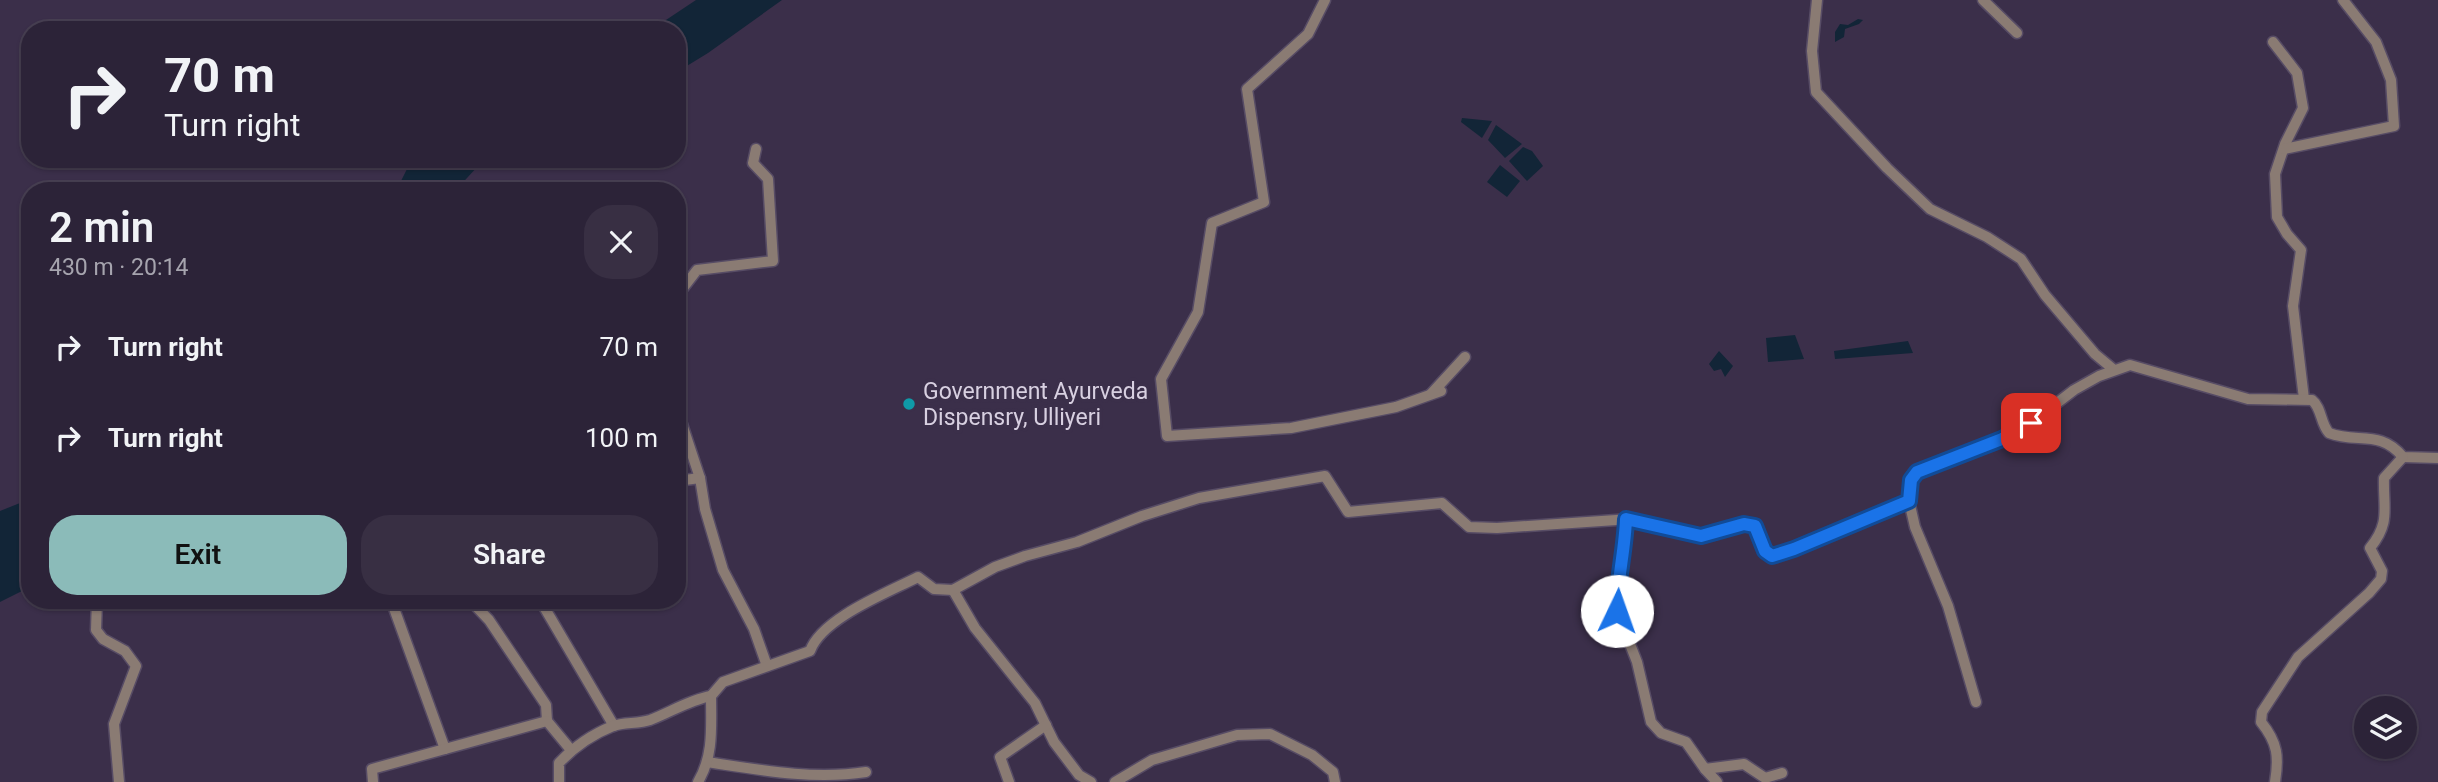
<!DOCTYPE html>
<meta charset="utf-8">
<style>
body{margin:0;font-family:Roboto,sans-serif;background:#382f43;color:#f1f3f6;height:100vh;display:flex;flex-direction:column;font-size:26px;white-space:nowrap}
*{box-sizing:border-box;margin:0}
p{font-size:23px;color:#a6a4ae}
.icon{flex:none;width:38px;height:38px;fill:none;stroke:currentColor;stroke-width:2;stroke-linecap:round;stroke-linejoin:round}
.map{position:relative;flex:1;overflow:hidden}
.side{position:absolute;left:21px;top:182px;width:665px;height:427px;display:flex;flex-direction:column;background:#2c2338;border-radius:28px;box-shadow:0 2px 5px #0004,0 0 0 2px #484053}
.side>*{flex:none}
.top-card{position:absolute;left:21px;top:21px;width:665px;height:147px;border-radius:28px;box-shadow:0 2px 5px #0004,0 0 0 2px #484053;background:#2c2338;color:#f1f3f6;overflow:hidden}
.controls{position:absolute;left:2354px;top:696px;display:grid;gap:14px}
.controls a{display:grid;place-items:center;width:63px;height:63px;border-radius:50%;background:#2c2338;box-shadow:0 2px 5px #0004,0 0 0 2px #484053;font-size:35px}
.pin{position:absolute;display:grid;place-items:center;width:60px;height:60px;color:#fff;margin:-30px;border-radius:14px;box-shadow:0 4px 10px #0006}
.me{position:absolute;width:77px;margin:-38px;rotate:3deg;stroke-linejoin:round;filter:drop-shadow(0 0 5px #0008)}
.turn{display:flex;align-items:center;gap:24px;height:147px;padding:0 28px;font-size:32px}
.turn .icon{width:91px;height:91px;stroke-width:2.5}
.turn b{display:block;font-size:49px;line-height:60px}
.round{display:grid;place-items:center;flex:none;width:74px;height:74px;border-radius:28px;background:#382f43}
.head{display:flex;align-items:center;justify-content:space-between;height:119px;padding:0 28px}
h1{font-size:42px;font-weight:600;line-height:52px}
.primary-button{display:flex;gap:14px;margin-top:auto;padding:14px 28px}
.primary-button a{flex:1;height:80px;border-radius:28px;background:#8bbbb9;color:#111;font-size:28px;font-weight:600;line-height:80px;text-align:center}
.primary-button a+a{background:#382f43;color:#f1f3f6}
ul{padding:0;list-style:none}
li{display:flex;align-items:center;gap:21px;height:91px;padding:0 28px}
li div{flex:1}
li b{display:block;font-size:26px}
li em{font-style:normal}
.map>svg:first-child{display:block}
.water{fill:#122537}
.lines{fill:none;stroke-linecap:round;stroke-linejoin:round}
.minor-casing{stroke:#574c65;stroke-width:13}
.minor{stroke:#8a7b73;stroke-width:10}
.route-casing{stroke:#114b97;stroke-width:18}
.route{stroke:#1a73e8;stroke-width:12}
.culture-dot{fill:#0f9aa8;stroke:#3b2f4a;stroke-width:2.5}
.labels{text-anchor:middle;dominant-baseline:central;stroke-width:7;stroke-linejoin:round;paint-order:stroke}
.poi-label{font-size:23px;fill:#d8d0e1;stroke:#3b2f4a;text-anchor:start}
</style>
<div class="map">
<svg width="2438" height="782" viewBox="0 0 2438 782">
<rect width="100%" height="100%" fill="#3b2f4a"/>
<g class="water">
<path d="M 696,0 L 782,0 L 708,53 L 677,72 L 677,30 L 651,30 Z"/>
<path d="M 1858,19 L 1863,20 L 1859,24 L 1845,29 L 1844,37 L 1835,42 L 1835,32 L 1840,24 L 1848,25 Z"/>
<path d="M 1462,118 L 1492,121 L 1482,138 L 1461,122 Z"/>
<path d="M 1496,125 L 1522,144 L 1505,158 L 1488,140 Z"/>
<path d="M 1523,147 L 1532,151 L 1543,166 L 1527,181 L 1509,161 Z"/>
<path d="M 420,159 L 496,159 L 479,165 L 455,191 L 396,191 L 408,167 Z"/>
<path d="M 1500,165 L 1520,181 L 1507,197 L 1487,182 Z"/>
<path d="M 1795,335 L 1804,359 L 1768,362 L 1766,338 Z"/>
<path d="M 1908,341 L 1913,353 L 1835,359 L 1834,351 Z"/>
<path d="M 1719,351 L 1733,366 L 1725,377 L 1721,369 L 1714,371 L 1709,364 Z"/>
<path d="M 30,499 L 30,587 L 0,602 L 0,511 Z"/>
</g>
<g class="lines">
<defs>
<g id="minor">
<path d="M 1325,0 L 1308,34 L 1247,89 L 1264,202 L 1212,223 L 1198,312 L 1161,379 L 1167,436 L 1291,428 L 1396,407 L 1441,391"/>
<path d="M 1817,0 L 1812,51 L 1816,92 L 1887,168 L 1930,209 L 1987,237 L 2021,259 L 2045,295 L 2095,354 L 2113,369"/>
<path d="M 1983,0 L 2017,33"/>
<path d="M 2273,42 L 2297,73 L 2303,108 L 2285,144 L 2275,174 L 2277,217 L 2287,234 L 2301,250 L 2293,306 L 2304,399"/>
<path d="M 2284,149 L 2394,126 L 2391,80 L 2376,42 L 2343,0"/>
<path d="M 677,293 L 680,292 L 697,270 L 773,261 L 768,179 L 753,163 L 756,149"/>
<path d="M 1431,394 L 1465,357"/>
<path d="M 677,409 L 700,478 L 705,509 L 723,570 L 754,629 L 767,666"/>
<path d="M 677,481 L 700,478"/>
<path d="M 1909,501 L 1915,527 L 1948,606 L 1976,702"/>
<path d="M 1626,519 L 1625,545 L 1617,587 L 1617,611 L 1637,662 L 1651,722 L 1661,733 L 1686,742 L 1705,769 L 1744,764 L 1765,778 L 1782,773"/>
<path d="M 953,590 L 975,628 L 1035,703 L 1054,742 L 1079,775 L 1091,782"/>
<path d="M 97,600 L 96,630 L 103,639 L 125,651 L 136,666 L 114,724 L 119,782"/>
<path d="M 391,600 L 445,749"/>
<path d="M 470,600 L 489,620 L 546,705 L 547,721"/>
<path d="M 540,600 L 614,726"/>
<path d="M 707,762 C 760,770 813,780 866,772"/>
<path d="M 1705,769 L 1717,782"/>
<path d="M 373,782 L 372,769 L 547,721 L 571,750"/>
<path d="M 559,782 L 559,763 C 573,748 593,734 613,726 C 624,722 638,724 650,720 C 671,712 689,700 711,696"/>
<path d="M 698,782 C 714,755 711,727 711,696 L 723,682 L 810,651 C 822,618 887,593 918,577 L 934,589 L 953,590 L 995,567 L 1025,556 L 1077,542 L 1142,516 L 1199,498 L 1325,476 L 1348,512 L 1442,503 L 1469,527 L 1497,528 L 1631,519 L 1701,535 L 1744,524 L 1755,526 L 1765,551 L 1772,556 L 1794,549 L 1909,501 L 1911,480 L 1917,472 L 2002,439 L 2031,423 L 2074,390 L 2099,376 L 2130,365 L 2248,399 L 2312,400 C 2322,408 2320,423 2329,433 C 2357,444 2380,429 2403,457 L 2438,458"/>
<path d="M 1009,782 L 1000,757 L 1046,725"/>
<path d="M 1115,782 L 1152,760 L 1237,735 L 1270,734 L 1312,755 L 1333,772 L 1335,782"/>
<path d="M 2275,782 C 2279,757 2278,743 2261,722 L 2262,712 L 2298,657 L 2369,593 L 2381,579 L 2382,571 L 2370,548 C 2391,522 2383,509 2384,478 L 2403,457"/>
</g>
</defs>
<use href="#minor" class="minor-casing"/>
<use href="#minor" class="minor"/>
</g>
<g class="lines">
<defs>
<path id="route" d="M 1617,611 C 1617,580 1625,550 1626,519 L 1701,536 L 1744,524 L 1755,526 L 1765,551 L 1772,556 L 1794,549 L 1909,501 L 1911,480 L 1917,472 L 2002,439 L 2031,423"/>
</defs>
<use href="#route" class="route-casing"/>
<use href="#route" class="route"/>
</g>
<circle class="culture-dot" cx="909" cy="404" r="7"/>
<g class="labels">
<g class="poi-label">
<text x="923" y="391">Government Ayurveda<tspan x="923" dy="26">Dispensry, Ulliyeri</tspan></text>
</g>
</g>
</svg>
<div class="controls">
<a><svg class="icon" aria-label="layers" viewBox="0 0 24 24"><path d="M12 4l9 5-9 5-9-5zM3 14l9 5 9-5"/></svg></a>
</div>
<div class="pin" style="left:2031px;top:423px;background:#d93025"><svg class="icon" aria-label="arrive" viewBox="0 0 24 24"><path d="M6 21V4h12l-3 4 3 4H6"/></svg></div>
<svg class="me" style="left:1617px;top:611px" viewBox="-20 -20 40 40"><circle r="19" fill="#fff"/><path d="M0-13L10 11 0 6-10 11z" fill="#1a73e8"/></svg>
<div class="top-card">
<div class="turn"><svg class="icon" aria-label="right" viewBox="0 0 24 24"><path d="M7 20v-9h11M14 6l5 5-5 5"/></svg><div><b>70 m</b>Turn right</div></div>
</div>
<section class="side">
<div class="head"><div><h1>2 min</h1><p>430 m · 20:14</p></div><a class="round"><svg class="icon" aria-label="close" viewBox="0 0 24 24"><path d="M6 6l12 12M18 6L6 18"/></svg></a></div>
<ul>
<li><svg class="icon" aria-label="right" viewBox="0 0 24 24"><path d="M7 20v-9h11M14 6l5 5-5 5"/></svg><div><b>Turn right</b></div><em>70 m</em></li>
<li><svg class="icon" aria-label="right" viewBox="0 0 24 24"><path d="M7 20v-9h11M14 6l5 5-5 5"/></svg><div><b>Turn right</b></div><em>100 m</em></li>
</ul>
<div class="primary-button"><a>Exit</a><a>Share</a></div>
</section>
</div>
